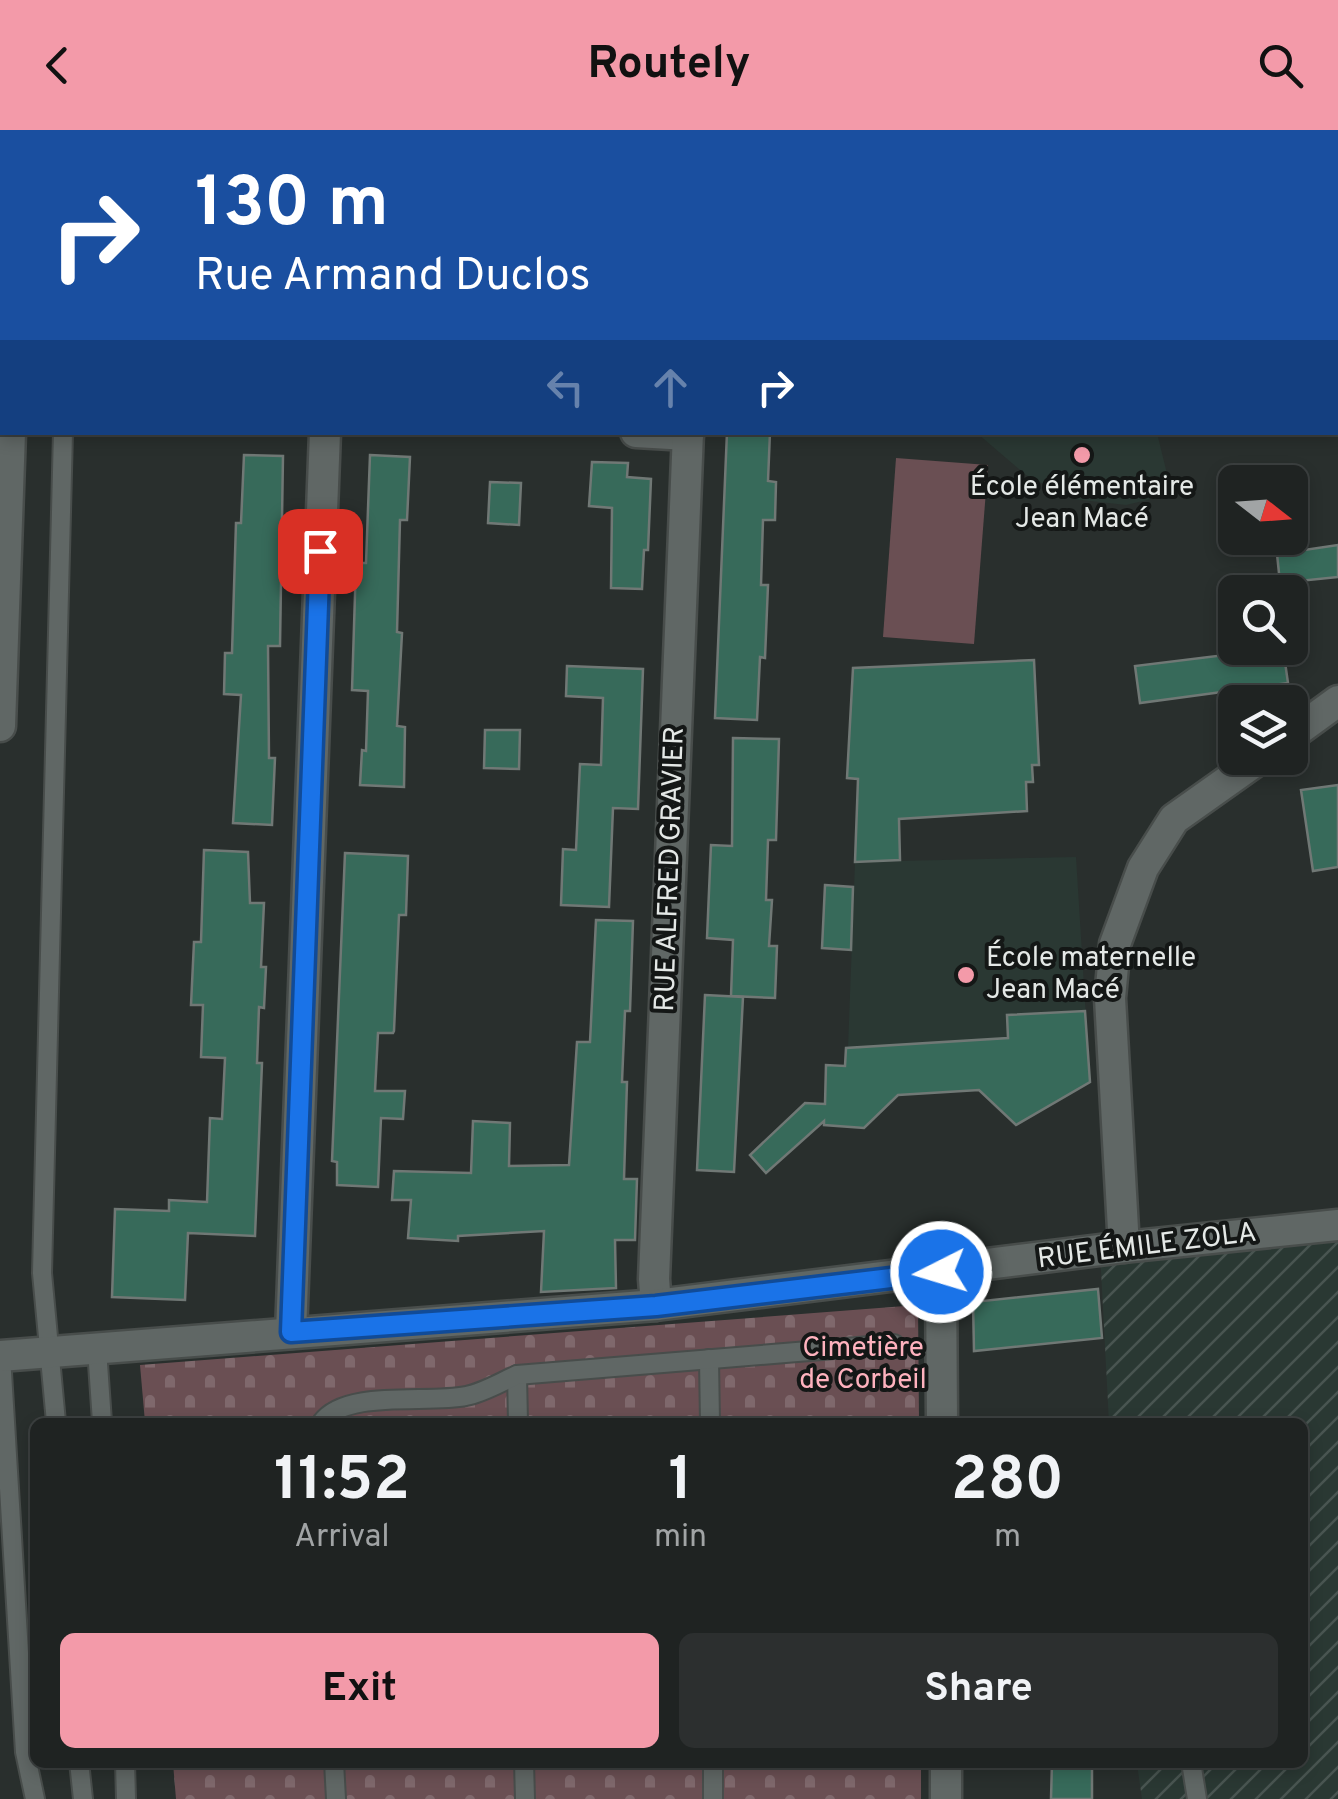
<!DOCTYPE html>
<meta charset="utf-8">
<style>
body{margin:0;font-family:Overpass,sans-serif;background:#2c2f2f;color:#f1f3f6;height:100vh;display:flex;flex-direction:column;font-size:38px;white-space:nowrap}
*{box-sizing:border-box;margin:0}
p{font-size:32px;color:#a1a4a5}
.icon{flex:none;width:55px;height:55px;fill:none;stroke:currentColor;stroke-width:2;stroke-linecap:round;stroke-linejoin:round}
.map{position:relative;flex:1;overflow:hidden}
.drawer{position:absolute;left:30px;top:1288px;width:1278px;height:350px;display:flex;flex-direction:column;background:#1f2322;border-radius:15px;box-shadow:0 5px 15px #0003,0 0 0 2px #3c4040}
.drawer>*{flex:none}
.banner{position:absolute;left:0px;top:0px;width:1340px;height:305px;box-shadow:0 5px 15px #0003,0 0 0 2px #3c4040;background:#1a4fa0;color:#fff;overflow:hidden}
.needle{width:65px;rotate:107deg}
.tools{position:absolute;left:1218px;top:335px;display:grid;gap:20px}
.tools a{display:grid;place-items:center;width:90px;height:90px;border-radius:15px;background:#1f2322;box-shadow:0 5px 15px #0003,0 0 0 2px #3c4040;font-size:50px}
.pin{position:absolute;display:grid;place-items:center;width:85px;height:85px;color:#fff;margin:-42px;border-radius:20px;box-shadow:0 5px 15px #0006}
.me{position:absolute;width:110px;margin:-55px;rotate:265deg;stroke-linejoin:round;filter:drop-shadow(0 0 8px #0008)}
.turn{display:flex;align-items:center;gap:35px;height:210px;padding:0 30px;font-size:45px}
.turn .icon{width:130px;height:130px;stroke-width:2.5}
.turn b{display:block;font-size:70px;line-height:85px}
.lanes{display:flex;align-items:center;height:95px;padding:0 30px;background:#0003;justify-content:center;gap:50px;direction:ltr}
.lanes .off{opacity:.35}
.eta{display:flex;justify-content:space-evenly;align-items:center;height:170px;text-align:center}
.eta b{font-size:60px;font-weight:700;line-height:70px}
.cta{display:flex;gap:20px;margin-top:auto;padding:20px 30px}
.cta a{flex:1;height:115px;border-radius:15px;background:#f39aa9;color:#111;font-size:40px;font-weight:700;line-height:115px;text-align:center}
.cta a+a{background:#2c2f2f;color:#f1f3f6}
header{display:flex;justify-content:space-between;align-items:center;height:130px;padding:0 30px;background:#f39aa9;color:#111;font-size:45px;font-weight:700}
.map>svg:first-child{display:block}
.built{fill:#2a3833}
.industrial{fill:url(#industrial-furrows)}
.green{fill:#6a4f53}
.cemetery{fill:url(#cemetery-stones)}
.building{fill:#376a5a;stroke:#707875;stroke-width:2.5}
.lines{fill:none;stroke-linecap:round;stroke-linejoin:round}
.lane-casing{stroke:#484d4b;stroke-width:22}
.street-casing{stroke:#484d4b;stroke-width:35}
.secondary-casing{stroke:#484d4b;stroke-width:35}
.lane{stroke:#606765;stroke-width:18}
.street{stroke:#606765;stroke-width:30}
.secondary{stroke:#606765;stroke-width:30}
.route-casing{stroke:#114b97;stroke-width:25}
.route{stroke:#1a73e8;stroke-width:18}
.poi-dot{fill:#f39aa9;stroke:#141716;stroke-width:4}
.labels{text-anchor:middle;dominant-baseline:central;stroke-width:8;stroke-linejoin:round;paint-order:stroke}
.poi-label{font-size:28px;fill:#e4e8e6;stroke:#141716}
.street-label{font-size:28px;fill:#e4e8e6;stroke:#141716}
.park-label{font-size:28px;fill:#feb2be;stroke:#141716}
</style>
<header><svg class="icon" aria-label="back" viewBox="0 0 24 24"><path d="M15 5l-7 7 7 7"/></svg>Routely<svg class="icon" aria-label="search" viewBox="0 0 24 24"><circle cx="10" cy="10" r="6"/><path d="M15 15l6 6"/></svg></header>
<div class="map">
<svg width="1338" height="1669" viewBox="0 0 1338 1669">
<defs>
<pattern id="industrial-furrows" width="10" height="10" patternUnits="userSpaceOnUse" patternTransform="scale(2.5)"><rect width="10" height="10" fill="#2a3833"/><path d="M-1 1l2-2M0 10L10 0M9 11l2-2" fill="none" stroke="#495551"/></pattern>
<pattern id="cemetery-stones" width="16" height="16" patternUnits="userSpaceOnUse" patternTransform="scale(2.5)"><rect width="16" height="16" fill="#6a4f53"/><path d="M2 7V4a2 2 0 0 1 4 0v3zM10 15v-3a2 2 0 0 1 4 0v3z" fill="#7f686c"/></pattern>
</defs>
<rect width="100%" height="100%" fill="#292f2d"/>
<g class="built">
<path d="M 957,303 L 1157,303 L 1172,364 L 1126,375 L 1073,369 L 1026,345 L 978,304 Z"/>
<path d="M 1076,727 L 1090,952 L 1016,995 L 978,960 L 898,965 L 864,998 L 845,997 L 855,732 Z"/>
</g>
<path class="industrial" d="M 1338,1095 L 1338,1669 L 1142,1669 L 1137,1633 L 1302,1632 L 1302,1292 L 1109,1292 L 1100,1121 Z"/>
<path class="green" d="M 896,328 L 988,335 L 974,514 L 883,507 Z"/>
<g class="cemetery">
<path d="M 918,1175 L 919,1292 L 145,1292 L 140,1235 Z"/>
<path d="M 921,1632 L 921,1669 L 176,1669 L 173,1633 Z"/>
</g>
<g class="building">
<path d="M 727,302 L 770,302 L 768,351 L 776,352 L 775,390 L 763,390 L 761,455 L 768,455 L 765,528 L 760,527 L 757,590 L 715,588 Z"/>
<path d="M 244,325 L 283,326 L 280,516 L 268,516 L 269,628 L 275,628 L 272,695 L 233,693 L 241,565 L 224,564 L 225,523 L 232,523 L 236,393 L 241,393 Z"/>
<path d="M 370,325 L 410,327 L 407,390 L 400,390 L 397,502 L 402,503 L 397,596 L 405,597 L 404,657 L 360,655 L 362,620 L 366,621 L 368,561 L 352,560 L 356,433 L 366,433 Z"/>
<path d="M 592,332 L 628,333 L 627,347 L 651,349 L 648,420 L 644,420 L 642,459 L 611,458 L 612,378 L 589,376 Z"/>
<path d="M 490,352 L 521,353 L 519,395 L 488,393 Z"/>
<path d="M 1338,415 L 1338,447 L 1280,453 L 1277,424 Z"/>
<path d="M 1283,518 L 1288,553 L 1140,573 L 1135,536 Z"/>
<path d="M 1034,530 L 1039,635 L 1032,635 L 1033,652 L 1026,652 L 1027,681 L 899,689 L 900,730 L 855,732 L 858,649 L 847,648 L 853,538 Z"/>
<path d="M 567,536 L 643,539 L 638,679 L 613,678 L 609,777 L 561,775 L 563,719 L 576,720 L 580,634 L 601,635 L 603,568 L 566,566 Z"/>
<path d="M 485,600 L 520,600 L 519,639 L 484,638 Z"/>
<path d="M 733,608 L 779,609 L 776,710 L 768,710 L 766,770 L 772,770 L 769,816 L 777,816 L 775,868 L 731,866 L 733,810 L 707,808 L 711,715 L 732,716 Z"/>
<path d="M 1338,655 L 1338,737 L 1313,741 L 1301,660 Z"/>
<path d="M 204,720 L 248,722 L 250,773 L 264,773 L 261,837 L 266,837 L 264,878 L 259,877 L 257,933 L 262,933 L 255,1106 L 188,1103 L 185,1170 L 112,1167 L 115,1079 L 169,1081 L 169,1070 L 207,1072 L 210,988 L 222,989 L 225,928 L 201,927 L 203,875 L 191,875 L 194,812 L 201,812 Z"/>
<path d="M 345,723 L 408,726 L 406,785 L 399,785 L 394,901 L 393,903 L 378,903 L 375,961 L 405,961 L 403,989 L 381,988 L 378,1057 L 337,1055 L 337,1032 L 332,1031 Z"/>
<path d="M 825,755 L 853,757 L 851,820 L 822,818 Z"/>
<path d="M 596,790 L 633,791 L 630,881 L 625,881 L 622,952 L 627,952 L 624,1049 L 637,1049 L 635,1110 L 615,1110 L 616,1158 L 541,1162 L 544,1101 L 458,1106 L 458,1111 L 408,1108 L 411,1070 L 392,1070 L 394,1041 L 471,1043 L 473,991 L 510,993 L 509,1036 L 569,1035 L 577,912 L 590,912 Z"/>
<path d="M 705,865 L 743,867 L 734,1042 L 697,1040 Z"/>
<path d="M 1085,881 L 1090,952 L 1016,995 L 979,960 L 898,965 L 864,998 L 824,995 L 824,991 L 766,1043 L 750,1025 L 805,973 L 825,974 L 826,935 L 845,936 L 846,918 L 1008,908 L 1007,885 Z"/>
<path d="M 1098,1159 L 1102,1208 L 974,1221 L 973,1172 Z"/>
<path d="M 1052,1632 L 1092,1632 L 1092,1669 L 1051,1669 Z"/>
</g>
<g class="lines">
<defs>
<g id="lane">
<path d="M 1209,0 L 1209,2"/>
<path d="M 153,2 L 155,0"/>
<path d="M 0,165 L 2,164"/>
<path d="M 97,1219 L 102,1292"/>
<path d="M 1,1226 L 25,1622 L 35,1669"/>
<path d="M 709,1229 L 710,1292"/>
<path d="M 517,1245 L 518,1292"/>
<path d="M 56,1292 L 42,1143 L 63,302"/>
<path d="M 322,1292 C 346,1259 428,1274 466,1266 C 483,1263 501,1252 517,1245 L 894,1214"/>
<path d="M 79,1632 L 83,1669"/>
<path d="M 125,1632 L 126,1669"/>
<path d="M 334,1632 L 336,1669"/>
<path d="M 524,1632 L 525,1669"/>
<path d="M 713,1632 L 713,1669"/>
<path d="M 1191,1632 L 1197,1669"/>
</g>
<g id="street">
<path d="M 79,2 L 80,0"/>
<path d="M 636,302 L 688,305"/>
<path d="M 0,596 L 10,302"/>
<path d="M 941,1142 L 942,1292"/>
<path d="M 656,1175 L 654,1149 L 688,302"/>
<path d="M 291,1203 L 325,302"/>
<path d="M 946,1632 L 946,1669"/>
</g>
<g id="secondary">
<path d="M 1290,606 L 1338,571"/>
<path d="M 1124,1117 L 1110,868 L 1115,814 L 1143,738 L 1174,689 L 1260,628"/>
<path d="M 0,1226 L 656,1175 L 1124,1117 L 1338,1095"/>
</g>
</defs>
<use href="#lane" class="lane-casing"/>
<use href="#street" class="street-casing"/>
<use href="#secondary" class="secondary-casing"/>
<use href="#lane" class="lane"/>
<use href="#street" class="street"/>
<use href="#secondary" class="secondary"/>
</g>
<g class="lines">
<defs>
<path id="route" d="M 320,421 L 291,1202 L 656,1176 L 941,1142"/>
</defs>
<use href="#route" class="route-casing"/>
<use href="#route" class="route"/>
</g>
<g class="poi-dot">
<circle cx="1082" cy="325" r="10"/>
<circle cx="966" cy="845" r="10"/>
</g>
<g class="labels">
<g class="poi-label">
<text x="1082" y="358">École élémentaire<tspan x="1082" dy="32">Jean Macé</tspan></text>
<text x="986" y="829" text-anchor="start">École maternelle<tspan x="986" dy="32">Jean Macé</tspan></text>
</g>
<g class="street-label">
<text transform="translate(671 739) rotate(-88)">RUE ALFRED GRAVIER</text>
<text transform="translate(1147 1117) rotate(-7)">RUE ÉMILE ZOLA</text>
</g>
<g class="park-label">
<text x="863" y="1219">Cimetière<tspan x="863" dy="32">de Corbeil</tspan></text>
</g>
</g>
</svg>
<div class="tools">
<a><svg class="needle" viewBox="-14 -14 28 28"><path d="M0-13l5 13h-10z" fill="#e53935"/><path d="M0 13l5-13h-10z" fill="#a1a4a5"/></svg></a>
<a><svg class="icon" aria-label="search" viewBox="0 0 24 24"><circle cx="10" cy="10" r="6"/><path d="M15 15l6 6"/></svg></a>
<a><svg class="icon" aria-label="layers" viewBox="0 0 24 24"><path d="M12 4l9 5-9 5-9-5zM3 14l9 5 9-5"/></svg></a>
</div>
<div class="pin" style="left:320px;top:421px;background:#d93025"><svg class="icon" aria-label="arrive" viewBox="0 0 24 24"><path d="M6 21V4h12l-3 4 3 4H6"/></svg></div>
<svg class="me" style="left:941px;top:1142px" viewBox="-20 -20 40 40"><circle r="17" fill="#1a73e8" stroke="#fff" stroke-width="3"/><path d="M0-11L8 9 0 5-8 9z" fill="#fff"/></svg>
<div class="banner">
<div class="turn"><svg class="icon" aria-label="right" viewBox="0 0 24 24"><path d="M7 20v-9h11M14 6l5 5-5 5"/></svg><div><b>130 m</b>Rue Armand Duclos</div></div>
<div class="lanes"><svg class="icon off" aria-label="left" viewBox="0 0 24 24"><path d="M17 20v-9H6M10 6l-5 5 5 5"/></svg><svg class="icon off" aria-label="ahead" viewBox="0 0 24 24"><path d="M12 20V5M6 11l6-6 6 6"/></svg><svg class="icon" aria-label="right" viewBox="0 0 24 24"><path d="M7 20v-9h11M14 6l5 5-5 5"/></svg></div>
</div>
<section class="drawer">
<div class="eta">
<div><b>11:52</b><p>Arrival</p></div>
<div><b>1</b><p>min</p></div>
<div><b>280</b><p>m</p></div>
</div>
<div class="cta"><a>Exit</a><a>Share</a></div>
</section>
</div>
